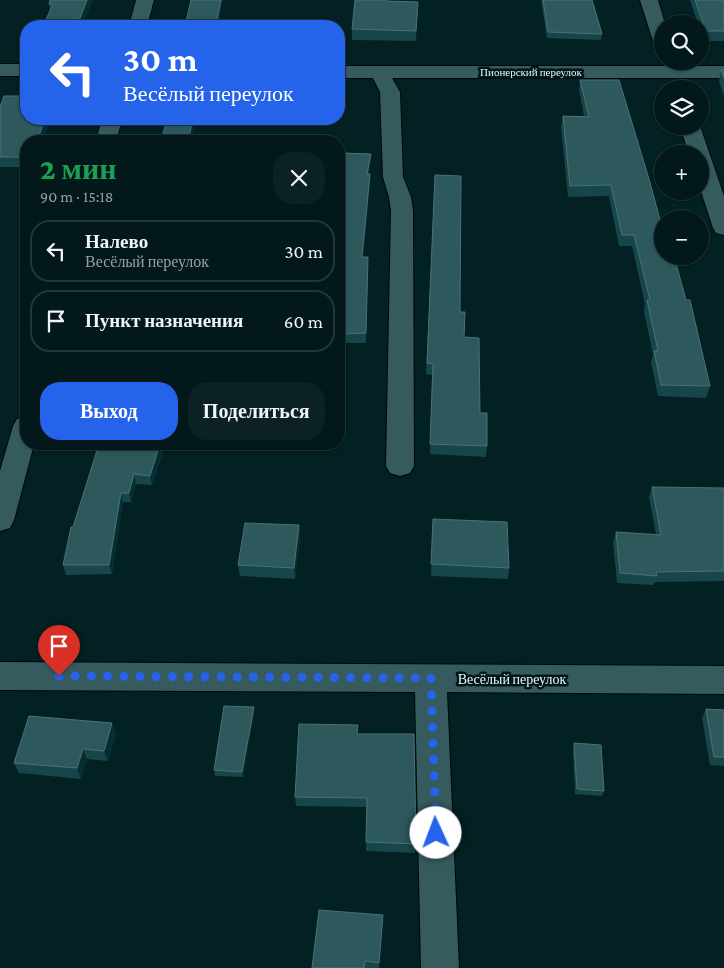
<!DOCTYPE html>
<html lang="ru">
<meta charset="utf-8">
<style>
body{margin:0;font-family:"Crimson Pro",serif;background:#0c2123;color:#f1f3f6;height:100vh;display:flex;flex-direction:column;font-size:19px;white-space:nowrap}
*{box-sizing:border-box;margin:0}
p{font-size:16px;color:#96a0a2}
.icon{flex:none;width:28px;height:28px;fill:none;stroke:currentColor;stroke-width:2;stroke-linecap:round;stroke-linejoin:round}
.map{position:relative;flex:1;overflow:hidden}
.drawer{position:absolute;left:20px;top:135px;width:325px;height:315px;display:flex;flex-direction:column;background:#02181a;border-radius:20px;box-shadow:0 1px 4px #0004,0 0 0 1px #233739}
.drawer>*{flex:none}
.banner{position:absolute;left:20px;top:20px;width:325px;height:105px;border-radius:20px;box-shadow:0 1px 4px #0004,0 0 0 1px #233739;background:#2563eb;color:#fff;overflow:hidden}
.tools{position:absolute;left:654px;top:15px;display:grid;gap:10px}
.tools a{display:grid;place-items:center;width:55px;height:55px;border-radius:50%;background:#02181a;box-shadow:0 1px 4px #0004,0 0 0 1px #233739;font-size:25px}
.pin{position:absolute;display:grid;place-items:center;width:42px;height:42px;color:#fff;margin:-51px -21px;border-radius:50% 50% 50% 0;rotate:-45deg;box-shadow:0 0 5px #0007}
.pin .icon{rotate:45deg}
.me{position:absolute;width:55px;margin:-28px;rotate:358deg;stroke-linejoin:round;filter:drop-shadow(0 0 4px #0008)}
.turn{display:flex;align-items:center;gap:18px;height:105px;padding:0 20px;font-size:22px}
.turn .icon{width:65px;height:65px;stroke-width:2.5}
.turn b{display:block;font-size:35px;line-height:42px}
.round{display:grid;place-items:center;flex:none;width:52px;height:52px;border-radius:20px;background:#0c2123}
.overview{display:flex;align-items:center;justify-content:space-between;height:85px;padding:0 20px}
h1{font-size:30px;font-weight:800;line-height:38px;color:#1e9e55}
.primary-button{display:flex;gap:10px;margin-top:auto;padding:10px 20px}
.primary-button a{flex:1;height:58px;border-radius:20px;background:#2563eb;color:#fff;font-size:20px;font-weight:800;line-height:58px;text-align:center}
.primary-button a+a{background:#0c2123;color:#f1f3f6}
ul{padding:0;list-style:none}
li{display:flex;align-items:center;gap:15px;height:62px;margin:0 10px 8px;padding:0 10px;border:2px solid #233739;border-radius:20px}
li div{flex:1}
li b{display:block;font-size:19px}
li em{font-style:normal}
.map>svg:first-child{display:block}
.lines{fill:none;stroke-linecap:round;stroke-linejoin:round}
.minor-casing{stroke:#00080a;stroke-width:2}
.minor{fill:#365b5f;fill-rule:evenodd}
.wall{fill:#17464a}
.shaded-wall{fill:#052e32}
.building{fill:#2d595d;stroke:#4a7276}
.route{stroke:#2563eb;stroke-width:9;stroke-dasharray:0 16.2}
.labels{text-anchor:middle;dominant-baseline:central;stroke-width:5;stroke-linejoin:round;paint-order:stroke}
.far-street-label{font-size:11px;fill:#e5f9fb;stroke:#001619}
.street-label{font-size:14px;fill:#e5f9fb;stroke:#001619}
</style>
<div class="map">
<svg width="724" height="968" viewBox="0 0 724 968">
<rect width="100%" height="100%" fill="#032022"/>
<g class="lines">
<defs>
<g id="minor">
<path d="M 136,0 L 154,0 L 147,26 L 129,26 Z"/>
<path d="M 640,0 L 658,0 L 665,24 L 662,24 L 662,46 L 656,45 L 653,41 Z"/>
<rect x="0" y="64" width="26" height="12"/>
<path d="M 339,66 L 724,66 L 724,78 L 392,78 L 400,92 L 403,177 L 411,197 L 413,211 L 414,466 L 410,473 L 400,476 L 390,473 L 386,466 L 391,211 L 389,197 L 383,177 L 380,92 L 373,78 L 339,78 Z"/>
<path d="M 102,119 L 122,119 L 116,141 L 96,141 Z"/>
<path d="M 680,126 L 700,126 L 724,196 L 724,235 L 716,233 L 713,228 L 700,188 L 700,154 L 689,154 Z"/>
<path d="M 26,417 L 26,444 L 34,444 L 14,520 L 10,528 L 0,531 L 0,471 L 13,426 L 17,419 Z"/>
<path d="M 0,662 L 724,666 L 724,694 L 447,692 L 459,968 L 421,968 L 415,692 L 0,690 Z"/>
</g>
</defs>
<use href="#minor" class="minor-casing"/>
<use href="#minor" class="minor"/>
</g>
<g class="wall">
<path d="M 93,0 L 50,10 L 49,4 Z"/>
<path d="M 541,0 L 593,0 L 592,2 L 602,34 L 601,40 L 547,38 Z"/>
<path d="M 690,0 L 724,0 L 724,41 L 703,41 L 700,30 L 700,24 L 698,24 Z"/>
<path d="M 387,1 L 418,2 L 416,41 L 352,40 L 352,29 Z"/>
<path d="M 721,70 L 724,70 L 724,96 L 719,81 Z"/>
<path d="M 580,80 L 662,256 L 686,300 L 710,386 L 706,398 L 658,396 L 651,362 L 653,355 L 644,311 L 645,304 L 632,246 L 619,246 L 609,196 L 568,197 L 561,126 L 563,116 L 584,116 L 579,90 Z"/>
<path d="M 0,107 L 26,119 L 50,119 L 43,141 L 26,141 L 26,167 L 0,167 Z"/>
<path d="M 371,154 L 370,163 L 369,174 L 370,174 L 370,183 L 363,257 L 368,257 L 366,343 L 339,343 L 339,180 Z"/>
<path d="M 435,175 L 464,337 L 487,446 L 486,457 L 430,454 L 432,375 L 426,374 Z"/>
<path d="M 126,444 L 168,444 L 167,449 L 164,449 L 152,485 L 136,484 L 131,502 L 123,502 L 112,574 L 66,575 L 63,565 L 124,447 Z"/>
<path d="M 652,487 L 724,488 L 724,581 L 655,582 L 653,585 L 617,583 L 613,542 L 616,532 L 656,534 L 649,497 Z"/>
<path d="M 433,519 L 509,568 L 508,579 L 431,576 Z"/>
<path d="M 299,525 L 300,537 L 295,579 L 240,576 L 238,565 Z"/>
<path d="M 254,707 L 254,713 L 243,777 L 215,776 L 214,770 Z"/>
<path d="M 706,709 L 724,710 L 724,766 L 710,765 L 702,718 Z"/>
<path d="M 112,723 L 116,734 L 108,761 L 87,759 L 81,779 L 19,773 L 14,763 Z"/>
<path d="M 358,734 L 416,844 L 415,853 L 366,851 L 367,807 L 296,806 L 295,797 Z"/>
<path d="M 574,743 L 604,791 L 602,796 L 575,794 L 573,748 Z"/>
<path d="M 382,924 L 379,968 L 312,968 Z"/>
</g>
<g class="shaded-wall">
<path d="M 87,0 L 93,0 L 83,26 L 77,26 Z"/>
<path d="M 221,0 L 223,0 L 218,26 L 216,26 Z"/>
<path d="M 45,119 L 50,119 L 43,141 L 37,141 Z"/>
<path d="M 193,119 L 194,130 L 192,141 L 188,141 Z"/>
<path d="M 371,154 L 370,163 L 367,183 L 367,174 Z"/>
<path d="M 370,174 L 370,183 L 362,266 L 362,257 Z"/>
<path d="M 160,444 L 163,444 L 164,449 L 152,485 L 150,476 Z"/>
<path d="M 134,474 L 136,484 L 131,502 L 129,493 Z"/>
<path d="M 121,493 L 123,502 L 112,574 L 109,565 Z"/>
<path d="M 299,525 L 300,537 L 295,579 L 294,568 Z"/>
<path d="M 254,707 L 254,713 L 243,777 L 242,772 Z"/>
<path d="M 112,723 L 116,734 L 108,761 L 104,751 Z"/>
<path d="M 83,749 L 87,759 L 81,779 L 77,768 Z"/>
</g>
<g class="building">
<path d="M 50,0 L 87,0 L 77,26 L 43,26 L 53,4 L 49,4 Z"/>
<path d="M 191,0 L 221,0 L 216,26 L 185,26 Z"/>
<path d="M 355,0 L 386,0 L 386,1 L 418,2 L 416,31 L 352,29 Z"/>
<path d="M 543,0 L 592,0 L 602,34 L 548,32 Z"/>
<path d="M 695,0 L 724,0 L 724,31 L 706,31 Z"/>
<path d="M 721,70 L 724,70 L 724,78 Z"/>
<path d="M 580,80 L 619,80 L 649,179 L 662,227 L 662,256 L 674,256 L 686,300 L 690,300 L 710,386 L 661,385 L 654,351 L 658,351 L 647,300 L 650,300 L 634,235 L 622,235 L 611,185 L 570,186 L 563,116 L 589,117 Z"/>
<path d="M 4,96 L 26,96 L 26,119 L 45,119 L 37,141 L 26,141 L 26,157 L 0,157 L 0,107 Z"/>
<path d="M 167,119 L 193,119 L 188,141 L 161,141 Z"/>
<path d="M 343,153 L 371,154 L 367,174 L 370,174 L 362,257 L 368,257 L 366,333 L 339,334 L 339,180 Z"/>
<path d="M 435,175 L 461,176 L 460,312 L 465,312 L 464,337 L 479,338 L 480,413 L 487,413 L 487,446 L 430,444 L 433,364 L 427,363 Z"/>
<path d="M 126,444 L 160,444 L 150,476 L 134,474 L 129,493 L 121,493 L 109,565 L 63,565 L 71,527 L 73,527 L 98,447 L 124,447 Z"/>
<path d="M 652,487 L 724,488 L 724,571 L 656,572 L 657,576 L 620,573 L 616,532 L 661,535 Z"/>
<path d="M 433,519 L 507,522 L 509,568 L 431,564 Z"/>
<path d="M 245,523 L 299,525 L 294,568 L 238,565 Z"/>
<path d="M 224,706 L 254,707 L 242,772 L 214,770 Z"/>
<path d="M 706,709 L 724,710 L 724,757 L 714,757 Z"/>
<path d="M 29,716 L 112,723 L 104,751 L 83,749 L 77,768 L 14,763 Z"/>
<path d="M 299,724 L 358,725 L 357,734 L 414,734 L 416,844 L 366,842 L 367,798 L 295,797 Z"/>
<path d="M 574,743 L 601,745 L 604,791 L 577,789 Z"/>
<path d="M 319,910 L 383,915 L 379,963 L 365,961 L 364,968 L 312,968 Z"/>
</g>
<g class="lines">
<path class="route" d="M 59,676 L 431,678 L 436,833"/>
</g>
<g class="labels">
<g class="far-street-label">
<text x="531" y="72">Пионерский переулок</text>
</g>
<g class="street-label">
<text x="512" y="679">Весёлый переулок</text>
</g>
</g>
</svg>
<div class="tools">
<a><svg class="icon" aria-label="search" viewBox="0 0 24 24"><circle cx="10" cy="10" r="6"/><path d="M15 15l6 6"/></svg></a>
<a><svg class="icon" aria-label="layers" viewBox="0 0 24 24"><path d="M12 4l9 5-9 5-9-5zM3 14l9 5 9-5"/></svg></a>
<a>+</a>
<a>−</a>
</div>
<div class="pin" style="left:59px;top:676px;background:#d93025"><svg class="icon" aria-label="arrive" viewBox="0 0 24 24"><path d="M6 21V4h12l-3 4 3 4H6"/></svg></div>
<svg class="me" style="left:436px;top:833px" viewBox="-20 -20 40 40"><circle r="19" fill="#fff"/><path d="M0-13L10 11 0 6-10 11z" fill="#2563eb"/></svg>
<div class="banner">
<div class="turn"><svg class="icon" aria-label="left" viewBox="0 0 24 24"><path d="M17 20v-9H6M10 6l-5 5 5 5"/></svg><div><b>30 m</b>Весёлый переулок</div></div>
</div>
<section class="drawer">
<div class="overview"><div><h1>2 мин</h1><p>90 m · 15:18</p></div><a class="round"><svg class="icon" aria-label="close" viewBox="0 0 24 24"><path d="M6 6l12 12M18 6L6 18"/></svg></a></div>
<ul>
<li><svg class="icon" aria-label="left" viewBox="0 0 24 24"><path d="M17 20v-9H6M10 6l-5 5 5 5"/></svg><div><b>Налево</b><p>Весёлый переулок</p></div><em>30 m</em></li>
<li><svg class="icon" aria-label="arrive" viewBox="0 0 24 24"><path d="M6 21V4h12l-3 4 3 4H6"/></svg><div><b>Пункт назначения</b></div><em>60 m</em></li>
</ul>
<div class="primary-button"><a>Выход</a><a>Поделиться</a></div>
</section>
</div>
